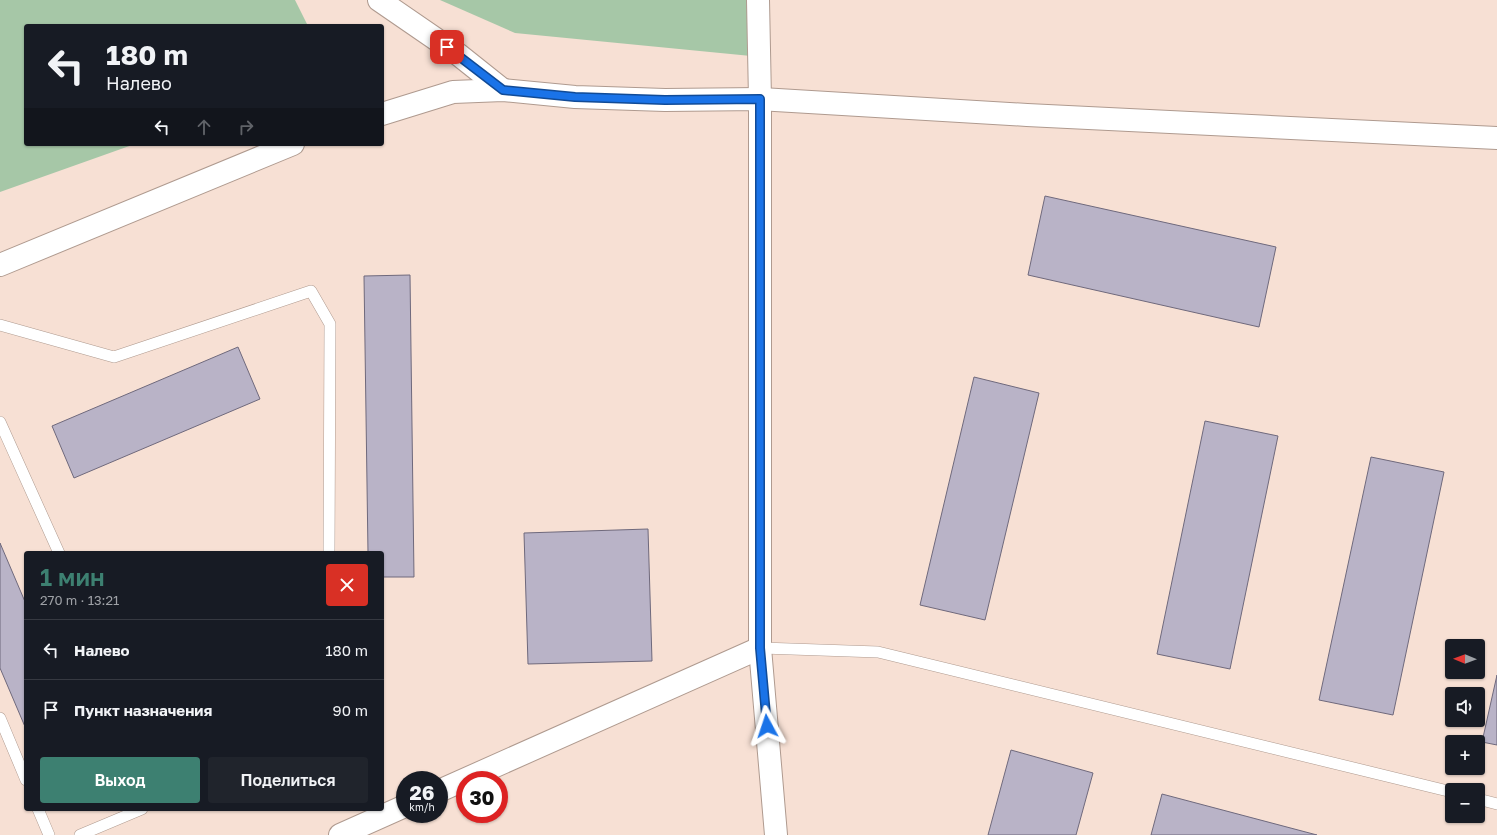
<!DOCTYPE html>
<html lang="ru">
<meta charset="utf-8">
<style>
body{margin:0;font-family:"Golos Text",sans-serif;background:#20242c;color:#f1f3f6;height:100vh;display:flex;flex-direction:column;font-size:15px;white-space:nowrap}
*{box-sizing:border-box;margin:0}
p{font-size:13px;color:#9ea1a6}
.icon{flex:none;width:22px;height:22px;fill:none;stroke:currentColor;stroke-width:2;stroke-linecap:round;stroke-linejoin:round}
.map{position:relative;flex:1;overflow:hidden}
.side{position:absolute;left:24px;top:551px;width:360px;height:260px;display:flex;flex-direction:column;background:#171b24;border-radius:4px;box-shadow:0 1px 3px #0004}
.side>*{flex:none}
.banner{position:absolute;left:24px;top:24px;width:360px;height:122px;border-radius:4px;box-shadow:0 1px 3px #0004;background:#171b24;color:#f1f3f6;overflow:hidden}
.needle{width:26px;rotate:271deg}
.controls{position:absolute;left:1445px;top:639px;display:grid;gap:8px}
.controls a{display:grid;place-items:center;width:40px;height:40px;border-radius:4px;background:#171b24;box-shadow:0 1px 3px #0004;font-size:20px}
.speed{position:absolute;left:396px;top:771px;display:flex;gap:8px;font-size:20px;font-weight:700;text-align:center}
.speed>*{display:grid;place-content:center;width:52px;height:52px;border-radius:50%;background:#171b24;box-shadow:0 1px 3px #0004;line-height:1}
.speed small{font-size:10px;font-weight:400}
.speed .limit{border:6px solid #d22;background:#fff;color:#111}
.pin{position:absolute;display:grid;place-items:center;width:34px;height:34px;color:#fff;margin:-17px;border-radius:8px;box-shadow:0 2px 6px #0006}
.me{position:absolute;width:44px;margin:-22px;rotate:355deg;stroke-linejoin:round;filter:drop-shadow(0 0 3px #0008)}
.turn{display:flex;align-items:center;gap:14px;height:84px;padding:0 16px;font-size:18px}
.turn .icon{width:52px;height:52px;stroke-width:2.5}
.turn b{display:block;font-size:28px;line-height:34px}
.lanes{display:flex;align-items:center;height:38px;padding:0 16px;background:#0003;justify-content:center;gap:20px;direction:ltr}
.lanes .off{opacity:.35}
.round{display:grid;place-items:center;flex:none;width:42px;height:42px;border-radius:4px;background:#20242c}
.overview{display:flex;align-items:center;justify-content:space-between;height:68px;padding:0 16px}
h1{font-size:24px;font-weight:600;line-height:30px;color:#3d8071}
.primary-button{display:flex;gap:8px;margin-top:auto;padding:8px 16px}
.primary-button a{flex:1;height:46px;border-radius:4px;background:#3d8071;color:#fff;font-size:16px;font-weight:600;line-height:46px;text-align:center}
.primary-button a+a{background:#20242c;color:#f1f3f6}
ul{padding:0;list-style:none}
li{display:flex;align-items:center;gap:12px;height:60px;padding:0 16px;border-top:1px solid #363941}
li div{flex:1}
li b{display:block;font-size:15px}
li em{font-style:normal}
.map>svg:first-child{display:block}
.green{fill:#a6c7a7}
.building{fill:#b9b3c7;stroke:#6f697c}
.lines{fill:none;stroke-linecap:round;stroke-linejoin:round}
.service-casing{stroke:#af9a8f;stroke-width:12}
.minor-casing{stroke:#af9a8f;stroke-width:24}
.service{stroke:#fff;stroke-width:11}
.minor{stroke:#fff;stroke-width:22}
.route-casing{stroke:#114b97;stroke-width:10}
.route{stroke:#1a73e8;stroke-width:7}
</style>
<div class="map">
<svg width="1497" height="835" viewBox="0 0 1497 835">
<rect width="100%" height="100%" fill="#f7e0d4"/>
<g class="green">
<path d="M 0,0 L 295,0 L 308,26 L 26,26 L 26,144 L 135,144 L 0,192 Z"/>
<path d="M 440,0 L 750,0 L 751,56 L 515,33 Z"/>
</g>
<g class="building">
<path d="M 1045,196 L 1276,247 L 1259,327 L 1028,275 Z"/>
<path d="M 410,275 L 414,577 L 382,577 L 382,553 L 368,553 L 364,276 Z"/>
<path d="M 238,347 L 260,399 L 74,478 L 52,426 Z"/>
<path d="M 974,377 L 1039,393 L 985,620 L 920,605 Z"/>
<path d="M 1205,421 L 1278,436 L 1230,669 L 1157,654 Z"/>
<path d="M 1371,457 L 1444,472 L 1393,715 L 1319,700 Z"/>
<path d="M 648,529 L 652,661 L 528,664 L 524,533 Z"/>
<path d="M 0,543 L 26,604 L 26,729 L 0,668 Z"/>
<path d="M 1497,675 L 1497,745 L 1482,742 Z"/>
<path d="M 1011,750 L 1093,773 L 1076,835 L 988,835 Z"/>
<path d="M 1162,794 L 1317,835 L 1151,835 Z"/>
</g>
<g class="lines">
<defs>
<g id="service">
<path d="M 0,325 L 114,357 L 311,291 L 330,324 L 329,553"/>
<path d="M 0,422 L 59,553"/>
<path d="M 760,648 L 878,652 L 1452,792"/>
<path d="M 0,718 L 26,780"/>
<path d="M 1478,799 L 1497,804"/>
<path d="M 38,809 L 49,835"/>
<path d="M 80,835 L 142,809"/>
</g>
<g id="minor">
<path d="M 379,0 L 459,55 L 503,90"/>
<path d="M 758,0 L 760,99 L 760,648 L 776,835"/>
<path d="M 382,114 L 453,92 L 503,90 L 575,97 L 665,100 L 760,99 L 1027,115 L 1497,138"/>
<path d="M 0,265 L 293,144"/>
<path d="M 439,791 L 760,648"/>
<path d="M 340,835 L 405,806"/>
</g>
</defs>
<use href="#service" class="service-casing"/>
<use href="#minor" class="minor-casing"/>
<use href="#service" class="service"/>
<use href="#minor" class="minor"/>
</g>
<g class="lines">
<defs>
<path id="route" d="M 447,47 L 503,90 L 575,97 L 665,100 L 760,99 L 760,648 L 767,726"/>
</defs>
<use href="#route" class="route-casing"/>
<use href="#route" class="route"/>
</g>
</svg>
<div class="controls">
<a><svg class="needle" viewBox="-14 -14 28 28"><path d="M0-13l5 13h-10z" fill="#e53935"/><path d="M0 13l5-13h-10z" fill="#9ea1a6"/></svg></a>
<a><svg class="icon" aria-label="sound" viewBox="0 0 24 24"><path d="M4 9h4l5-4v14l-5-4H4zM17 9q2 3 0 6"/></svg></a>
<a>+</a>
<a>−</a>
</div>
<div class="speed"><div>26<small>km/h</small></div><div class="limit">30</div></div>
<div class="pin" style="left:447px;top:47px;background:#d93025"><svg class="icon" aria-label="arrive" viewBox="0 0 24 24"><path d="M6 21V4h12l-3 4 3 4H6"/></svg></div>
<svg class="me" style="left:767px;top:726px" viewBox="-20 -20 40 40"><path d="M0-17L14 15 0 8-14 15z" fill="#1a73e8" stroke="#fff" stroke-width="4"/></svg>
<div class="banner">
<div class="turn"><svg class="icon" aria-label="left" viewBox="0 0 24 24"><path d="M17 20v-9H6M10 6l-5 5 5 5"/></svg><div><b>180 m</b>Налево</div></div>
<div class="lanes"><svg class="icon" aria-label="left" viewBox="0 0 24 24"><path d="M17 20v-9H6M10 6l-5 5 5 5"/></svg><svg class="icon off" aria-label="ahead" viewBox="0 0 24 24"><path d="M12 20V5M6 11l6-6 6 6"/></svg><svg class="icon off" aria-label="right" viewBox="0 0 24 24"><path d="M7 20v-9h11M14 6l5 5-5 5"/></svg></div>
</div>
<section class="side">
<div class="overview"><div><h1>1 мин</h1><p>270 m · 13:21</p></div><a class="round" style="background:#d93025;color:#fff"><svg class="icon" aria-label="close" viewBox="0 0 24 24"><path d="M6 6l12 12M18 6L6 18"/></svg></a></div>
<ul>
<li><svg class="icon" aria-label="left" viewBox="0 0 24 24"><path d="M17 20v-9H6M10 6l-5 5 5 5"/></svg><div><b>Налево</b></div><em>180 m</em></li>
<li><svg class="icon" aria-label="arrive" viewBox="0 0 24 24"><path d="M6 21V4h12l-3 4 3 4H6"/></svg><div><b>Пункт назначения</b></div><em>90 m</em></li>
</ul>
<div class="primary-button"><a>Выход</a><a>Поделиться</a></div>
</section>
</div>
